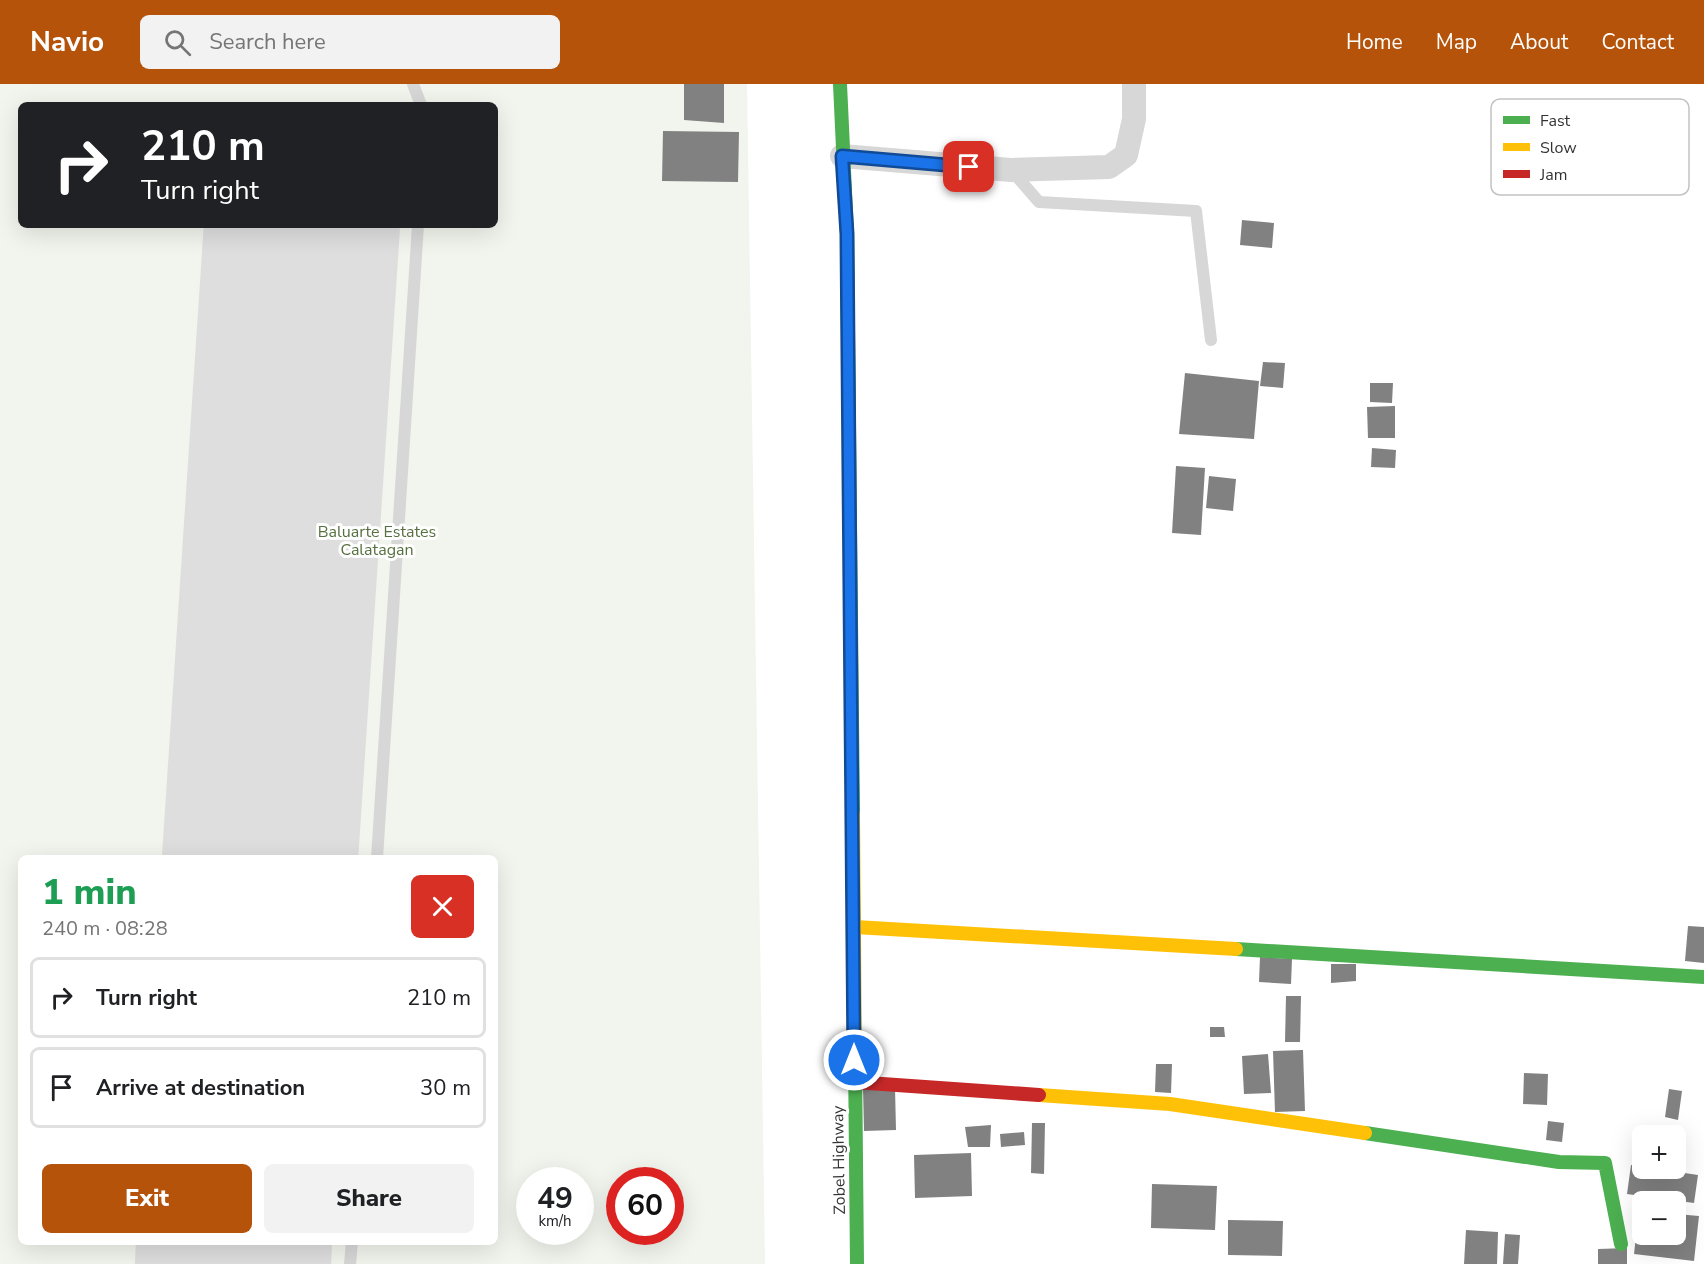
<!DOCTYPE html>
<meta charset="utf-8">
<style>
body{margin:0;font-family:"Nunito Sans",sans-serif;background:#f2f2f2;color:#202124;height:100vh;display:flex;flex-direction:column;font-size:22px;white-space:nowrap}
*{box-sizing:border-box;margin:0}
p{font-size:20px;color:#757577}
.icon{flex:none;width:33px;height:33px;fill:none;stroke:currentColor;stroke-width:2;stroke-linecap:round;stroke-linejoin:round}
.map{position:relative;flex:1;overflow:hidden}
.details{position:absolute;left:18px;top:771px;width:480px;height:390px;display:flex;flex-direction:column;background:#fff;border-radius:9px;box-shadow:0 6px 24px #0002}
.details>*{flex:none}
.banner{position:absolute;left:18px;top:18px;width:480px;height:126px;border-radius:9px;box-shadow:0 6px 24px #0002;background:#202124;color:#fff;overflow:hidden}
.controls{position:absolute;left:1632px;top:1041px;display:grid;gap:12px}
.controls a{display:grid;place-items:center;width:54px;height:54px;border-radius:9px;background:#fff;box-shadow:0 6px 24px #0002;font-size:30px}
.speed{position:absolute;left:516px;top:1083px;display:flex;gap:12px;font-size:30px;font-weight:700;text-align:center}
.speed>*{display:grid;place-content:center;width:78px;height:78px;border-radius:50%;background:#fff;box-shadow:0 6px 24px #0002;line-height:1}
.speed small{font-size:15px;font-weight:400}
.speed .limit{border:9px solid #d22;background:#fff;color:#111}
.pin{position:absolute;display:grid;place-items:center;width:51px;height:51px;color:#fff;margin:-26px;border-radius:12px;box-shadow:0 3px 9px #0006}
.me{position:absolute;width:66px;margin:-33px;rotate:0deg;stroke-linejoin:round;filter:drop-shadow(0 0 4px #0008)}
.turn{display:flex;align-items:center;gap:21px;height:126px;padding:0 24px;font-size:27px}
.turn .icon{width:78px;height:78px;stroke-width:2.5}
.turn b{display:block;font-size:42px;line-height:51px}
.round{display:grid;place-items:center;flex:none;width:63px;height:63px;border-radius:9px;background:#f2f2f2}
.summary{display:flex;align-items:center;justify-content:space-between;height:102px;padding:0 24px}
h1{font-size:36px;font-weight:800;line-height:45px;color:#1e9e55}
.button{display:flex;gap:12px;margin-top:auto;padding:12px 24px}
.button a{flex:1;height:69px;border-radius:9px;background:#b45309;color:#fff;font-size:24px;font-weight:800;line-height:69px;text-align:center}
.button a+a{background:#f2f2f2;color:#202124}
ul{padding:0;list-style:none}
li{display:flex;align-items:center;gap:18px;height:81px;margin:0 12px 9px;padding:0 12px;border:3px solid #e0e0e0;border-radius:9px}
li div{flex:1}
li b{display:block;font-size:22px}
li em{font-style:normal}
header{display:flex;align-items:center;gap:36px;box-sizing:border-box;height:84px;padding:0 30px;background:#b45309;color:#fff}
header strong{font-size:28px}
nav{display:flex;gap:33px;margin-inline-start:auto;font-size:21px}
.search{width:420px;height:54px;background:#f2f2f2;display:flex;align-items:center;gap:15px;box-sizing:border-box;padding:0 21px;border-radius:9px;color:#757577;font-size:22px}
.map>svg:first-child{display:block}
.green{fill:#f1f5ed;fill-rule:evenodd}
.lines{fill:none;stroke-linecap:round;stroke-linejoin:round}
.runway{stroke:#dedede;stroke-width:196}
.building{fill:#818181}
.lane{stroke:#d7d7d7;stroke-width:12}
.street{stroke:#d7d7d7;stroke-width:24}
.fast{stroke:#4caf50;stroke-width:14}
.slow{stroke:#ffc107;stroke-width:14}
.jam{stroke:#c62828;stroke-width:14}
.route-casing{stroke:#114b97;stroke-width:15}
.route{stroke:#1a73e8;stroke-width:10}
.labels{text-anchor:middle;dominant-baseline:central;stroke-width:6;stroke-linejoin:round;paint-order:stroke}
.park-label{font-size:16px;fill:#56703f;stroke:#fff}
.street-label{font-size:16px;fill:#333;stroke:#fff}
.key{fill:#fff;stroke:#c2c2c2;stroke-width:1.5}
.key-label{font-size:16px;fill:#333}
</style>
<header>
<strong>Navio</strong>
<div class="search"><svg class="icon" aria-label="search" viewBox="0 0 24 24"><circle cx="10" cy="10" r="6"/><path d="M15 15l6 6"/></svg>Search here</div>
<nav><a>Home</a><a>Map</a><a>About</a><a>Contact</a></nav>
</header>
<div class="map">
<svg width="1704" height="1180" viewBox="0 0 1704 1180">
<rect width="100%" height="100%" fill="#fff"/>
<path class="green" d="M 0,0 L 747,0 L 765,1180 L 0,1180 ZM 21,21 L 495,21 L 495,141 L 21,141 ZM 21,774 L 495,774 L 495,1158 L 21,1158 ZM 530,1096 L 580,1096 L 580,1148 L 530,1148 ZM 620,1096 L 670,1096 L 670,1148 L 620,1148 Z"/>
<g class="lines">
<g class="runway">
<path d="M 260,774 L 302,141"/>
<path d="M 233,1180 L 234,1158"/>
</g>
</g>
<g class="building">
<path d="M 684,0 L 724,0 L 724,39 L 684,36 Z"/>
<path d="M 663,47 L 739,48 L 738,98 L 662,97 Z"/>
<path d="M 1242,136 L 1274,139 L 1272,164 L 1240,161 Z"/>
<path d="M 1263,278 L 1285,279 L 1283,304 L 1260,302 Z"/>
<path d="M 1185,289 L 1259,297 L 1254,355 L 1179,350 Z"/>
<path d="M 1370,299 L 1393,299 L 1392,319 L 1370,318 Z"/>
<path d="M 1395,322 L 1395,354 L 1368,354 L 1367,323 Z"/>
<path d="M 1372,364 L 1396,366 L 1395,384 L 1371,383 Z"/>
<path d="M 1176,382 L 1205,384 L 1201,451 L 1172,449 Z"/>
<path d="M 1209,392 L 1236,395 L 1233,427 L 1206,424 Z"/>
<path d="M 1688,842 L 1704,843 L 1704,879 L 1685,877 Z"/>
<path d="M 1260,873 L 1292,875 L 1291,900 L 1259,898 Z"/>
<path d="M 1331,880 L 1356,880 L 1356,897 L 1331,899 Z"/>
<path d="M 1286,912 L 1301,912 L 1300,958 L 1285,958 Z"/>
<path d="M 1210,943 L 1224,943 L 1225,953 L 1210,953 Z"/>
<path d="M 1303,966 L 1305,1027 L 1275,1028 L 1273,967 Z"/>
<path d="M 1268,970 L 1271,1009 L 1244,1010 L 1242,972 Z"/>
<path d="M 1156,980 L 1172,980 L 1171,1009 L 1155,1008 Z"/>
<path d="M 1524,989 L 1548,990 L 1547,1021 L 1523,1020 Z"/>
<path d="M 863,1004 L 895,1004 L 896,1046 L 864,1047 Z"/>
<path d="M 1669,1005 L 1682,1007 L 1678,1036 L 1665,1033 Z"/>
<path d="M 1548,1037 L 1564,1039 L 1562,1058 L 1546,1056 Z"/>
<path d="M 1032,1039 L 1045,1039 L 1044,1090 L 1031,1089 Z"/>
<path d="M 991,1041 L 990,1063 L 968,1063 L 965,1043 Z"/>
<path d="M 1024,1048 L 1025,1061 L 1001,1063 L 1000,1050 Z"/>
<path d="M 971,1069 L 972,1112 L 915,1114 L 914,1071 Z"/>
<path d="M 1631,1081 L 1698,1091 L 1694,1119 L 1627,1110 Z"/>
<path d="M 1152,1100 L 1217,1102 L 1215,1146 L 1151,1144 Z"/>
<path d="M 1639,1125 L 1642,1126 L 1642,1150 L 1676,1150 L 1676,1130 L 1699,1132 L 1694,1177 L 1634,1170 Z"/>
<path d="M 1228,1136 L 1283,1137 L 1282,1172 L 1228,1171 Z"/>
<path d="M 1466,1146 L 1498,1148 L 1497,1180 L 1464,1180 Z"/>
<path d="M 1505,1150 L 1520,1151 L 1518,1180 L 1503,1180 Z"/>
<path d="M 1627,1164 L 1627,1180 L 1598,1180 L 1598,1165 Z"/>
</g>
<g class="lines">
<g class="lane">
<path d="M 413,0 L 421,21"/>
<path d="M 1012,87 L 1039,118 L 1196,127 L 1211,256"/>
<path d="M 377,774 L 418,141"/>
<path d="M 350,1180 L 352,1158"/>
</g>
<path class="street" d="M 842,72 L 1011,86 L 1109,83 L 1126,71 L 1134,35 L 1134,0"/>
<g class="fast">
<path d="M 840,0 L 847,150 L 853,730"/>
<path d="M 1236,865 L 1704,893"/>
<path d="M 855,972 L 857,1180"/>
<path d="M 1365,1049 L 1559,1078 L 1605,1079 L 1621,1160"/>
</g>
<g class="slow">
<path d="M 853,730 L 855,972"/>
<path d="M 855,843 L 1236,865"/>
<path d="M 1039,1011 L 1170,1020 L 1365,1049"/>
</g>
<path class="jam" d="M 854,998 L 1039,1011"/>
</g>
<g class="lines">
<defs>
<path id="route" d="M 854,976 L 847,150 L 842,72 L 969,83"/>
</defs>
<use href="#route" class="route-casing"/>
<use href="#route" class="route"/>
</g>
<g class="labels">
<g class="park-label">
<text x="377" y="448">Baluarte Estates<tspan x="377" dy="18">Calatagan</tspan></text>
</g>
<g class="street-label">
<text transform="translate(839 1076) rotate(-91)">Zobel Highway</text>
</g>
</g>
<rect x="1491" y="15" width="198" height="96" rx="9" class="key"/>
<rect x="1503" y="32" width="27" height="8" fill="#4caf50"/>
<rect x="1503" y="59" width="27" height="8" fill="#ffc107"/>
<rect x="1503" y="86" width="27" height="8" fill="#c62828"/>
<g class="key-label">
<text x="1540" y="42">Fast</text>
<text x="1540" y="69">Slow</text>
<text x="1540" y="96">Jam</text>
</g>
</svg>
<div class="controls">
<a>+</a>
<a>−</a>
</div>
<div class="speed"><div>49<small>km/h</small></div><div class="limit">60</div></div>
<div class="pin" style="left:969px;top:83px;background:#d93025"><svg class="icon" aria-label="arrive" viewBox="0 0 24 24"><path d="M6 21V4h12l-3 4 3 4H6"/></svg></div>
<svg class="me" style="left:854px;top:976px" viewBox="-20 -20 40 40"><circle r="17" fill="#1a73e8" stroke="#fff" stroke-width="3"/><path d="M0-11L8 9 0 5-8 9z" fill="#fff"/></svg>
<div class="banner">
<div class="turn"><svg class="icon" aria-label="right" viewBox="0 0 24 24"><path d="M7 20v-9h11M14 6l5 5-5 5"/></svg><div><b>210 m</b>Turn right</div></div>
</div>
<section class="details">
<div class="summary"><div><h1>1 min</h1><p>240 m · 08:28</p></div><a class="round" style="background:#d93025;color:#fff"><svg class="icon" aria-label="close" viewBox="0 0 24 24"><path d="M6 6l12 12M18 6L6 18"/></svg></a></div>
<ul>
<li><svg class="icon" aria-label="right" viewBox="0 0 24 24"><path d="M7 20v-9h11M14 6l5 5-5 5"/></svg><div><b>Turn right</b></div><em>210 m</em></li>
<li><svg class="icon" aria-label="arrive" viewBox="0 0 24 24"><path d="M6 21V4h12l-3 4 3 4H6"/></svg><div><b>Arrive at destination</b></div><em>30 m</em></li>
</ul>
<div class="button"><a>Exit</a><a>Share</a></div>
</section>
</div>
